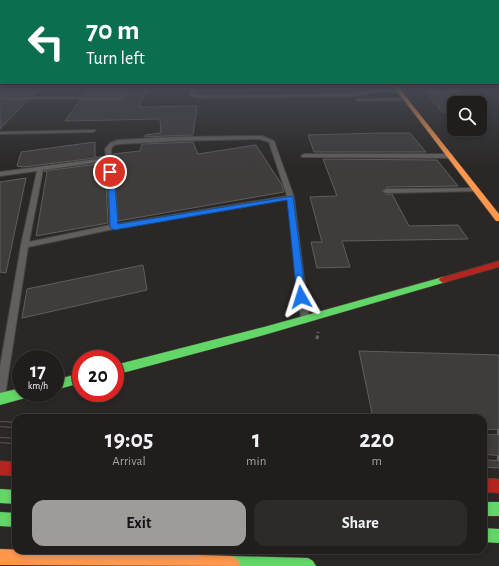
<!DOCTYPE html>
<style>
body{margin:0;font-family:"Alegreya Sans",sans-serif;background:#2d2a29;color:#f1f3f6;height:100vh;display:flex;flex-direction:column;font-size:15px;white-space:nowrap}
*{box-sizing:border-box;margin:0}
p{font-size:13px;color:#a2a2a3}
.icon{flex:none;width:22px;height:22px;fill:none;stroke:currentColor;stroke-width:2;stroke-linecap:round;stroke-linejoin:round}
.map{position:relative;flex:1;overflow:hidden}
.details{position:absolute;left:12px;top:414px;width:475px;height:140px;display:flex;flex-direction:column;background:#201d1c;border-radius:12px;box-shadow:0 2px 6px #0003,0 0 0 1px #3d3b3b}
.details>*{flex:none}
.banner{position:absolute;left:0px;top:0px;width:499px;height:84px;box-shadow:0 2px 6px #0003,0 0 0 1px #3d3b3b;background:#0b6e4f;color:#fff;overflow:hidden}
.controls{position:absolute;left:447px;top:96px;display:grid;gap:8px}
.controls a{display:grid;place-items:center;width:40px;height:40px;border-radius:8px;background:#201d1c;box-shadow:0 2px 6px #0003,0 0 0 1px #3d3b3b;font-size:20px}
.speed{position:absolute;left:12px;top:350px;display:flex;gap:8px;font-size:20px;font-weight:700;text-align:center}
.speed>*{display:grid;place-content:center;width:52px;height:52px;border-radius:50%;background:#201d1c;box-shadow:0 2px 6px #0003,0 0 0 1px #3d3b3b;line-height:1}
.speed small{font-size:10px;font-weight:400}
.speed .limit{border:6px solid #d22;background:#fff;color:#111}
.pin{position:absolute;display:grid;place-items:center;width:34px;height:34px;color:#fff;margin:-17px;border:2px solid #fff;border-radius:50%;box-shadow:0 1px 4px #0007}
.me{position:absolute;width:44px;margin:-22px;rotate:354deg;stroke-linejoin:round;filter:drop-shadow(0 0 3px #0008)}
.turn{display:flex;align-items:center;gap:14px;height:84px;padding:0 20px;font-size:18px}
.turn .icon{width:52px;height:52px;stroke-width:2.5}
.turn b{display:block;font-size:28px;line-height:34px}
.eta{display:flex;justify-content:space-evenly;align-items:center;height:68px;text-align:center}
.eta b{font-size:24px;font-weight:700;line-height:28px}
.primary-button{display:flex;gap:8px;margin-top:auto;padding:8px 20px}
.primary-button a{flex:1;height:46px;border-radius:12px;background:#9f9b9a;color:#111;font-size:16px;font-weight:700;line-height:46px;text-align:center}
.primary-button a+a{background:#2d2a29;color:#f1f3f6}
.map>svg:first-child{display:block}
.building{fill:#3f3c3c;stroke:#605e5d}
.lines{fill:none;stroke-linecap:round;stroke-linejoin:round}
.lane-casing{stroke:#474443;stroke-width:2}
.fast-casing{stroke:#474443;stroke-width:1}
.slow-casing{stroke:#474443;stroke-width:1}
.jam-casing{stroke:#474443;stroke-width:1}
.path{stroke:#686665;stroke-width:3;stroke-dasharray:3.5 2.5;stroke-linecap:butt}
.lane{fill:#615e5e;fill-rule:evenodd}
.fast{fill:#63d668;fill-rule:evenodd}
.slow{fill:#ff974d;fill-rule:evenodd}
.jam{fill:#b3261e;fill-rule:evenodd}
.rail-casing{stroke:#666261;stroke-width:6}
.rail{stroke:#2b2624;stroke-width:4.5;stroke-dasharray:14;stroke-linecap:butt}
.route{fill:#1a73e8;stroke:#114b97}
</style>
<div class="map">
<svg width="499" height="566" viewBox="0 0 499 566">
<rect width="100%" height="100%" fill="#2a2725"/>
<g class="building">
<path d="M 0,87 L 42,87 L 33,96 L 0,96 Z"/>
<path d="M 89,87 L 149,87 L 139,107 L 197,106 L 193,135 L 145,137 L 145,135 L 161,133 L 160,119 L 65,121 L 80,100 L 122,100 L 125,99 L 122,96 L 83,96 Z"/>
<path d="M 425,91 L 458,91 L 470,103 L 454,103 L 454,112 L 442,112 Z"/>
<path d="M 0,100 L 28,100 L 0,129 Z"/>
<path d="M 379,133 L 410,133 L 426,152 L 314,152 L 308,135 Z"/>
<path d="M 95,142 L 95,157 L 104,157 L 23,167 L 17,166 L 21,152 Z"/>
<path d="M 193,142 L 198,154 L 256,145 L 282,185 L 284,192 L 118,221 L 113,154 L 140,151 L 142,144 Z"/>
<path d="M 323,159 L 437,160 L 458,186 L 388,187 L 382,191 L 386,194 L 392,194 L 409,226 L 458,225 L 468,239 L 342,241 L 350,267 L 317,268 L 311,242 L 322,242 L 310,197 L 337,196 Z"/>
<path d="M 105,163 L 108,223 L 36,236 L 47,172 L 44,171 Z"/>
<path d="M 26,178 L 6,273 L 0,272 L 0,182 Z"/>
<path d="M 143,265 L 147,290 L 22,318 L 27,289 Z"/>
<path d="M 359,351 L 499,355 L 499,468 L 483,467 L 483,418 L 373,418 Z"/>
</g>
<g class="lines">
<defs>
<g id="lane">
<path d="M 189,87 L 193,87 L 193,94 L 201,96 L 354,94 L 372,90 L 399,90 L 401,91 L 399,92 L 372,92 L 354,96 L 201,98 L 190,96 Z"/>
<path d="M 0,97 L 122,97 L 124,98 L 122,99 L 0,99 Z"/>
<path d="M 406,98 L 407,98 L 407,100 L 358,101 L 356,100 L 358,99 Z"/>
<path d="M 95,130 L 95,131 L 93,132 L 0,134 L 0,132 Z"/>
<path d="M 262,136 L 274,141 L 294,197 L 309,319 L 308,322 L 305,323 L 302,322 L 301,319 L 288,199 L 114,229 L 28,247 L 5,396 L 4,400 L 0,401 L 0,367 L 21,245 L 37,171 L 0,176 L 0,172 L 106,158 L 105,149 L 110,143 L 118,140 L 174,137 ZM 259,139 L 269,142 L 287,196 L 117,224 L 111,149 L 114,145 L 119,144 L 174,141 ZM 106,161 L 110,225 L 29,242 L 43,170 Z"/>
<path d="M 304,154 L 450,154 L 453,156 L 450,158 L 302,157 L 301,156 Z"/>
<path d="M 476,188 L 478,189 L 478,191 L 386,193 L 383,191 L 386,189 Z"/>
</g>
<g id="fast">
<path d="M 443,277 L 447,280 L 446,282 L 264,335 L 115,375 L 115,365 L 264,327 Z"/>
<path d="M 81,373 L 81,383 L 55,390 L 55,380 Z"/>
<path d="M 21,388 L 21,393 L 31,393 L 29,397 L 0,405 L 0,393 Z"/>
<path d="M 0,489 L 16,490 L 16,504 L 0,503 Z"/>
<rect x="483" y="502" width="16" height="14"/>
<path d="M 0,512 L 16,513 L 16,527 L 0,526 Z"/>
<path d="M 483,528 L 499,529 L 499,543 L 483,542 Z"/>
<path d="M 232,556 L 308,558 L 313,561 L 316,566 L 225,566 L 224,564 L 227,559 Z"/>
</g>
<g id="slow">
<path d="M 394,87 L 398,87 L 499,214 L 499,221 L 496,221 Z"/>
<path d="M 0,549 L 232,556 L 237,559 L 240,564 L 239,566 L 0,565 Z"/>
</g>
<g id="jam">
<path d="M 499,261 L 499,267 L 443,283 L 439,280 L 440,278 Z"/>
<path d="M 0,461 L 16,462 L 16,476 L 0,475 Z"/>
<path d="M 483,478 L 499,479 L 499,493 L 483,492 Z"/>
</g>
</defs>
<use href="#lane" class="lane-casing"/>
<use href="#fast" class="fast-casing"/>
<use href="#slow" class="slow-casing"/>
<use href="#jam" class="jam-casing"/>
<path class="path" d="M 317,339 L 318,332"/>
<use href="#lane" class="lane"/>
<use href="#fast" class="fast"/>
<use href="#slow" class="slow"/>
<use href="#jam" class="jam"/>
<defs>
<g id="rail">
<path d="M 0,424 L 16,425"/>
<path d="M 483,432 L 499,432"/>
<path d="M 0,440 L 16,441"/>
<path d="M 483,457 L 499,458"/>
</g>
</defs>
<use href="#rail" class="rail-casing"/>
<use href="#rail" class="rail"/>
</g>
<linearGradient id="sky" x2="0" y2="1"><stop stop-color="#171514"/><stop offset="0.52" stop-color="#444751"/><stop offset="1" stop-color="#444751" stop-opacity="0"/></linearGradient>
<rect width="499" height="166" fill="url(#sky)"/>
<path class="route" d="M 108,171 L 114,172 L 118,224 L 293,196 L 306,297 L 305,299 L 298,299 L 297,297 L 287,200 L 114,230 L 110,227 Z"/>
</svg>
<div class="controls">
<a><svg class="icon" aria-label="search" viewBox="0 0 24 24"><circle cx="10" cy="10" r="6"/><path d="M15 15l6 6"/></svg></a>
</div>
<div class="speed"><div>17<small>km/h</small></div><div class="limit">20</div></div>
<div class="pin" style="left:110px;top:172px;background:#d93025"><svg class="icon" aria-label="arrive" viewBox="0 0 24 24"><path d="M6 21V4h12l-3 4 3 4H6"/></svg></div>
<svg class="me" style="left:301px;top:297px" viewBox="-20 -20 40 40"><path d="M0-17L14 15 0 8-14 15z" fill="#1a73e8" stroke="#fff" stroke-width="4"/></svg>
<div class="banner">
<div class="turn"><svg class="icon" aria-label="left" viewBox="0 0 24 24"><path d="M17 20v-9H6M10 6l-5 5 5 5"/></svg><div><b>70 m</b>Turn left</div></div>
</div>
<section class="details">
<div class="eta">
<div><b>19:05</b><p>Arrival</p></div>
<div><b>1</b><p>min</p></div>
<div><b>220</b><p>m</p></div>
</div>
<div class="primary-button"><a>Exit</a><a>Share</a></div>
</section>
</div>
